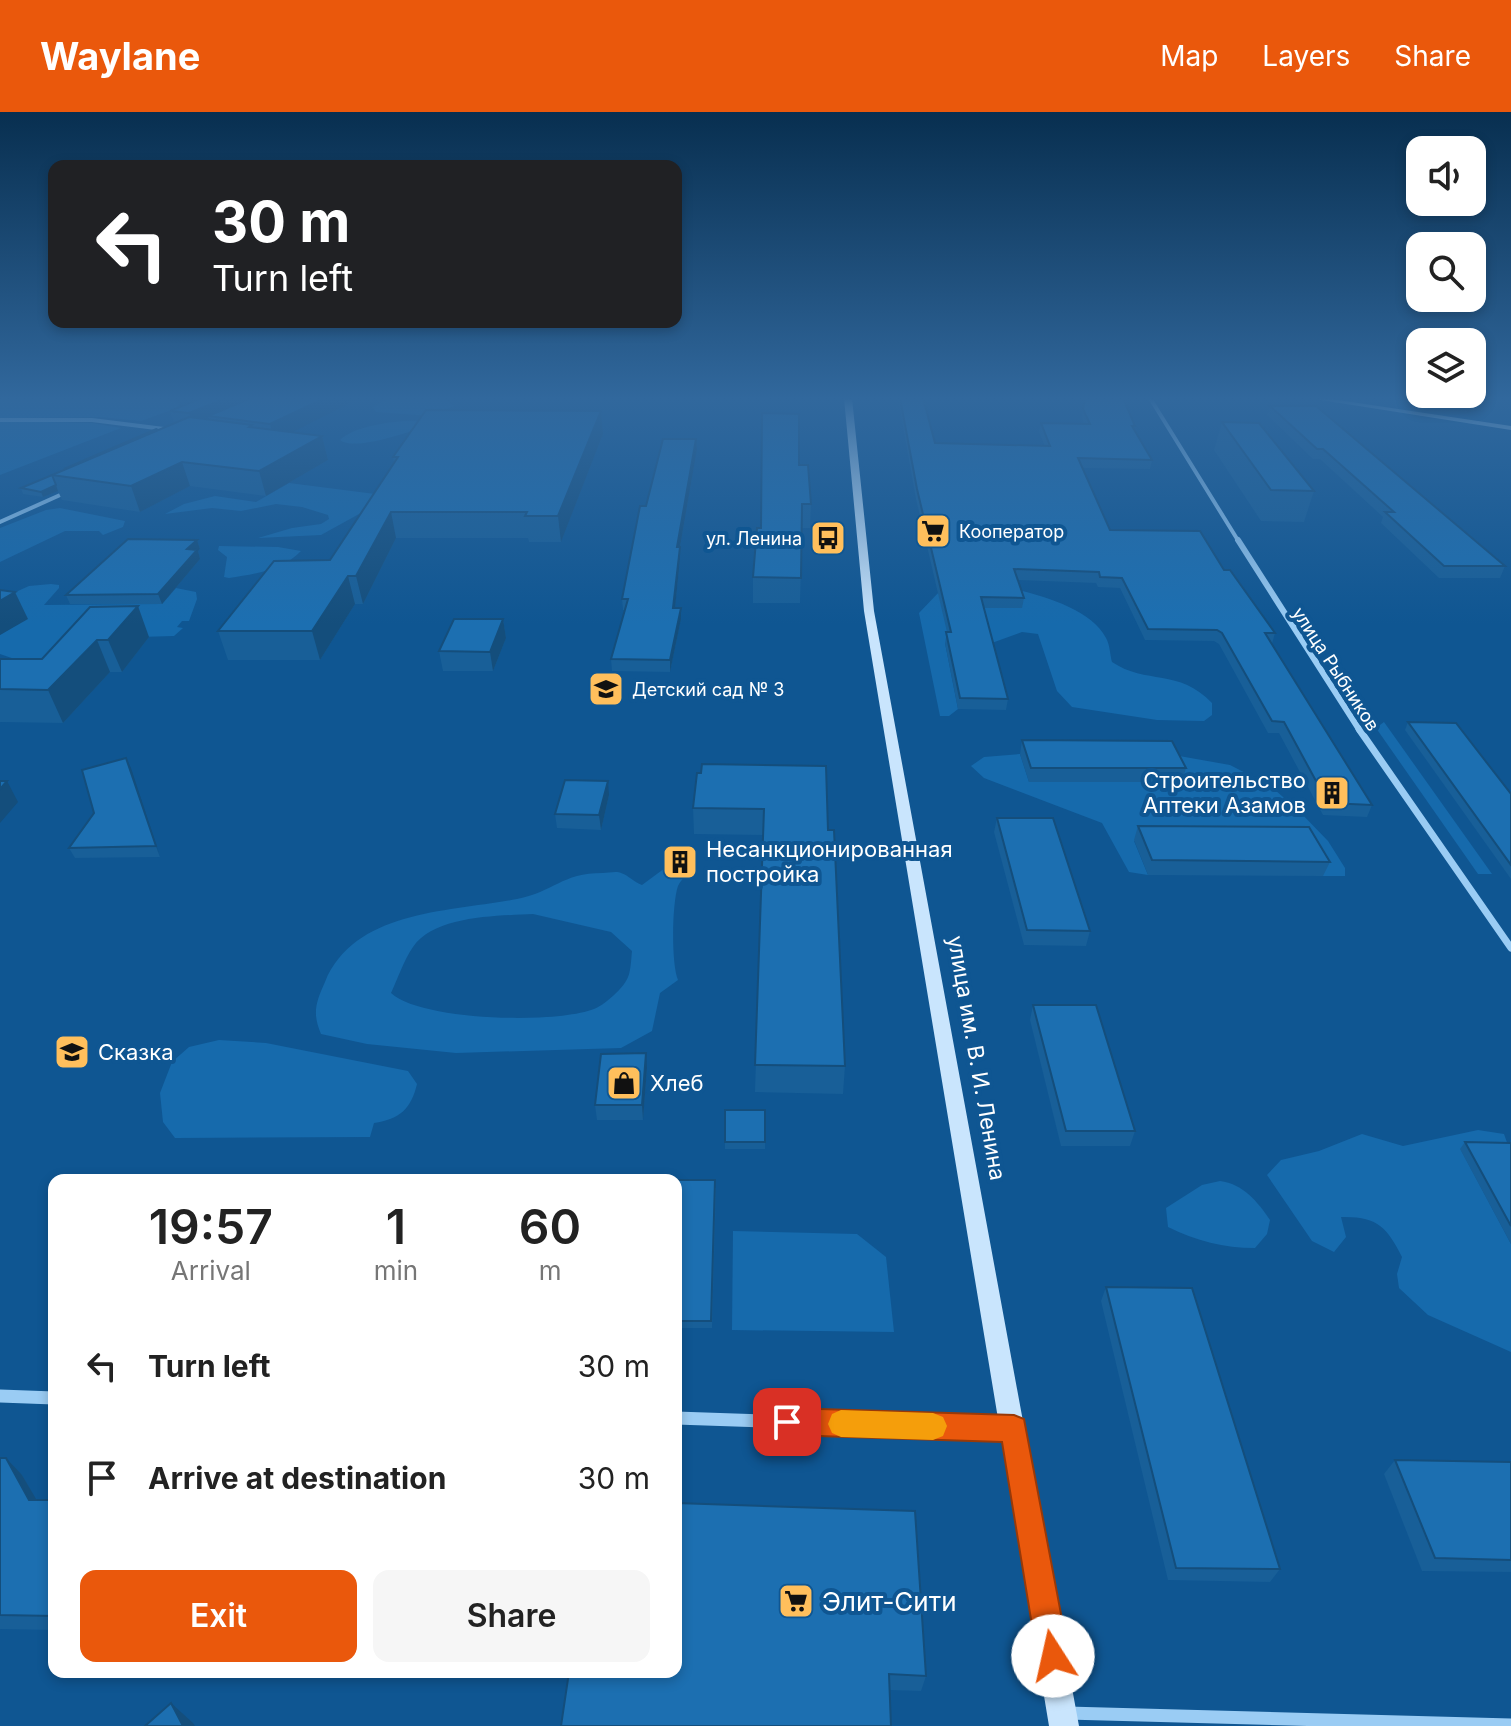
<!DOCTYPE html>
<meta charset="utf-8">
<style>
body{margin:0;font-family:Inter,sans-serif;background:#f6f6f6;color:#222;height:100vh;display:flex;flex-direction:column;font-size:30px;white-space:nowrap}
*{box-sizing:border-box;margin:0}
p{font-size:26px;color:#767676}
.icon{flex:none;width:44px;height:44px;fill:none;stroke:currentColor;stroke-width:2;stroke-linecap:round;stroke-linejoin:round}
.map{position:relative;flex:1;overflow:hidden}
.panel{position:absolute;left:48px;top:1062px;width:634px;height:504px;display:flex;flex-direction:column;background:#fff;border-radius:16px;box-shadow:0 4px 12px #0003}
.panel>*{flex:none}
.top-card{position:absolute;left:48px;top:48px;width:634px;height:168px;border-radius:16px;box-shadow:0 4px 12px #0003;background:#202124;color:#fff;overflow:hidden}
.tools{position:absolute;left:1406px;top:24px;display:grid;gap:16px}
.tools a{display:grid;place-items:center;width:80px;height:80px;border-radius:16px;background:#fff;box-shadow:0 4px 12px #0003;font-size:40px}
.pin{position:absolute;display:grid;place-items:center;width:68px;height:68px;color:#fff;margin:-34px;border-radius:16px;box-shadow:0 4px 12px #0006}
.me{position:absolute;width:88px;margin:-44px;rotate:350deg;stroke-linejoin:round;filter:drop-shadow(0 0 6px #0008)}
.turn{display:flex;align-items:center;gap:28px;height:168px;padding:0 32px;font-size:36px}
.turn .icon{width:104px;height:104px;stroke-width:2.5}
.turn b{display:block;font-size:56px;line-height:68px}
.eta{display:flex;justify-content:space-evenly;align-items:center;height:136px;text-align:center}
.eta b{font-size:48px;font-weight:600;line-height:56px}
.cta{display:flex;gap:16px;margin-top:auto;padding:16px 32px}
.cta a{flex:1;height:92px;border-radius:16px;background:#ea580c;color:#fff;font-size:32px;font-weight:600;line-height:92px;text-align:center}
.cta a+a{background:#f6f6f6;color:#222}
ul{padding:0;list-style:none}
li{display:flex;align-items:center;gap:24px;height:112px;padding:0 32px}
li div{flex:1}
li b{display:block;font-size:30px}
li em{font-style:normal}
header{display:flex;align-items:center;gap:48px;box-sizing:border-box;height:112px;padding:0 40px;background:#ea580c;color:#fff}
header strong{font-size:38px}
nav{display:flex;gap:44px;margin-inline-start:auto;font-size:28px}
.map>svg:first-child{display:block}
.green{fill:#166aac;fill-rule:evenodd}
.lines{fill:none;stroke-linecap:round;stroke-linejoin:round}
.minor-far3{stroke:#9accf4;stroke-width:4}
.minor-far2{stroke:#9accf4;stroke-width:6}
.minor-far1{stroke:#9accf4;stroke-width:7}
.minor{stroke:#9accf4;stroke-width:13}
.secondary{fill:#c9e5fd;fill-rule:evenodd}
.wall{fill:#185f98}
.shaded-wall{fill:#144e7c}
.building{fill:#1c6fb1;stroke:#144e7c;stroke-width:2}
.route{fill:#ea580c;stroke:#983908;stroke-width:2}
.slow{fill:#f59e0b}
.labels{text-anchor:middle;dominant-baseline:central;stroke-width:8;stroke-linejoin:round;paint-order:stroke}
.far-poi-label{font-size:18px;fill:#fff;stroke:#0f5692;text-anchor:start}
.far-street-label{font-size:18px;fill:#fff;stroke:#0f5692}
.poi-label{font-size:22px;fill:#fff;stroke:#0f5692;text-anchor:start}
.street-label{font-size:22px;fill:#fff;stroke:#0f5692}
.near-poi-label{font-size:26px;fill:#fff;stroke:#0f5692;text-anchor:start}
</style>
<header>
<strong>Waylane</strong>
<nav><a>Map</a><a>Layers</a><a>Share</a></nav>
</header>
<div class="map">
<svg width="1511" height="1614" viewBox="0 0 1511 1614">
<rect width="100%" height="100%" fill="#0f5692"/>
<g class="green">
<path d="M 0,286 L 161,286 L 179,291 L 177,296 L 141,309 L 100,305 L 0,306 Z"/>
<path d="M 389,286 L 444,286 L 454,294 L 431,304 L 376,300 L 373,295 Z"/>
<path d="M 0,309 L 92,311 L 121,316 L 0,363 Z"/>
<path d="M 423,309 L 420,316 C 403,322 353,339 340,328 C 354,313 402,307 423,309 Z"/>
<path d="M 289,371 L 375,382 L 379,391 L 321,423 L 258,426 L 292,416 L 321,412 L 329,407 L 328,403 L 302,395 L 276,392 L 241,399 L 212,396 L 165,402 L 184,392 L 215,384 L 256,390 Z"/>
<path d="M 60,396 L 125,409 L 123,415 L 103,423 L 99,419 L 65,419 L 0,450 L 0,416 L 46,398 Z"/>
<path d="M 219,434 L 278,435 L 301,439 C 283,458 255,462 229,466 L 224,465 L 227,445 L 218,438 Z"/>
<path d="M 51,472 L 59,473 L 59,476 L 44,493 L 162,492 L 176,476 L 196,480 L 197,487 L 189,509 L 182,509 L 177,515 L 183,516 L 174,524 L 103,526 L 29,552 L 0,542 L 0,523 L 26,507 L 0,487 L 29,474 Z"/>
<path d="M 989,472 C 1023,478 1089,492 1106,526 C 1110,533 1110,543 1112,550 C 1146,573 1179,556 1212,591 L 1212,603 L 1204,609 L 1157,608 L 1072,595 L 1057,579 L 1038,522 L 1022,520 L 989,532 L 945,531 L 958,597 L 949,604 L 940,604 L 919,501 L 939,480 Z"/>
<path d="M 1384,610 L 1492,762 L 1478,762 L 1376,616 Z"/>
<path d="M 1020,642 L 1029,670 L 1168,642 L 1230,653 L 1269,673 L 1297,697 L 1328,729 L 1345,756 L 1345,764 L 1323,764 L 1134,729 L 1148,763 L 1129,760 L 1102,711 L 984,666 L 971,654 L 984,645 Z"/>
<path d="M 695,755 C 689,761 681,767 678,774 C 672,791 671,851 678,868 L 660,881 L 652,919 L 621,936 L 456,941 L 367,932 L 321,922 C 312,901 316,890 325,870 C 355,797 452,800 517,787 C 554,780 561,761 603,761 C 608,761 617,759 621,761 C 628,763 634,770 642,773 L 665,756 ZM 533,802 L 611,820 L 632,839 C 631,848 631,862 626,869 C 621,878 603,894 594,897 C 556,912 421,909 391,881 C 398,866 404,848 413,835 C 435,803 499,804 533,802 Z"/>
<path d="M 219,928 L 266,931 L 408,959 L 417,972 C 411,997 400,1007 374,1011 L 370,1025 L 175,1026 L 163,1010 L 160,981 L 172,950 L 189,935 Z"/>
<path d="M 1478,1018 L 1504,1022 L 1510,1039 L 1461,1038 L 1511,1132 L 1511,1240 L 1428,1203 L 1399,1176 L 1397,1162 L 1402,1145 C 1387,1115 1377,1104 1341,1105 L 1346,1125 L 1334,1140 L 1312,1129 L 1267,1063 L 1281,1048 L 1319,1039 L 1362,1022 L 1403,1034 Z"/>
<path d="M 1220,1069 C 1243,1072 1257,1089 1270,1108 L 1267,1122 L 1255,1136 C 1223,1136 1197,1129 1168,1115 L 1166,1096 L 1202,1073 Z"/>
<path d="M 733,1119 L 857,1122 L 886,1145 L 894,1220 L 732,1218 Z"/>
</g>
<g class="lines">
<g class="minor-far3">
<path d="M 1150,286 L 1239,430"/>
<path d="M 0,308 L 92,308 L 172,318"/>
<path d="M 0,410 L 69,379"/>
</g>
<path class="minor-far2" d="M 1238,428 L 1360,619"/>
<path class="minor-far1" d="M 1359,617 L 1511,836"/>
<g class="minor">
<path d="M 0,1284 L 54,1286"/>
<path d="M 676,1306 L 1007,1317"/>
<path d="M 1067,1601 L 1511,1613"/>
</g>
<g class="secondary">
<path d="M 844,286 L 852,286 L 874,499 L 1079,1614 L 1049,1614 L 864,499 Z"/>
<path d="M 1308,286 L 1325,286 L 1511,314 L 1511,318 Z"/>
</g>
</g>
<g class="wall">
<path d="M 201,286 L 360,286 L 291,320 L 322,324 L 328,348 L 266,384 L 190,374 L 140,400 L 62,388 L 58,379 L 43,385 L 23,382 L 21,376 L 174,311 L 170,299 Z"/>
<path d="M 898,286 L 923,286 L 935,331 L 1045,334 L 1039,320 L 1041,311 L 1084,312 L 1082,306 L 1084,286 L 1135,314 L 1134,318 L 1152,348 L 1150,357 L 1082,356 L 1110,418 L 1224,458 L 1275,521 L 1272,532 L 1372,693 L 1367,705 L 1323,703 L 1279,621 L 1268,621 L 1219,532 L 1214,529 L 1145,528 L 1120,476 L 1098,475 L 1096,471 L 1018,468 L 1024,486 L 1022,496 L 984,496 L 1008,587 L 1006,598 L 958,597 L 945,531 L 947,520 L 916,387 Z"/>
<path d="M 1460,286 L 1479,286 L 1466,302 Z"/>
<path d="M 1270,294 L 1505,454 L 1500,466 L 1439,466 L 1381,411 L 1383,405 L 1320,347 L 1313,347 L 1267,303 Z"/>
<path d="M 601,299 L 603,322 L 561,430 L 529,430 L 528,426 L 396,426 L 363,492 L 355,492 L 320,548 L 228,548 L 218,519 L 330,448 L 394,350 L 393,345 Z"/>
<path d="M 1222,310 L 1314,379 L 1304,410 L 1261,409 L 1214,338 Z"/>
<path d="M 696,327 L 697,337 L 680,435 L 680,446 L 675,496 L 681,496 L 681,507 L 670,560 L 612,559 L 611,547 L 625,498 L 623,498 L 622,487 L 646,394 Z"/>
<path d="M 799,353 L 811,392 L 810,416 L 802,416 L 800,491 L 753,491 L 753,465 L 761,416 Z"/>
<path d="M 197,428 L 200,437 L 198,439 L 200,447 L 162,492 L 70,492 L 66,483 Z"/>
<path d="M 90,495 L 149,525 L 122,560 L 110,560 L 63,611 L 0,610 L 0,546 L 42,547 Z"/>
<path d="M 503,507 L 506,526 L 493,559 L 443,559 L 439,539 Z"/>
<path d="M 1408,610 L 1511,682 L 1511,767 L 1405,618 Z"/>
<path d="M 1022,628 L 1186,656 L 1182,670 L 1029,670 L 1020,642 Z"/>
<path d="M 126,646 L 160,745 L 75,746 L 69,736 L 94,701 Z"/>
<path d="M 697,661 L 828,718 L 845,954 L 843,982 L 755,980 L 763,723 L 694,722 L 693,696 Z"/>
<path d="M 609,683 L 601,718 L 557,716 L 555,702 Z"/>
<path d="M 997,706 L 1090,819 L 1086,834 L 1024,833 L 994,720 Z"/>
<path d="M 1138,714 L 1330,750 L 1323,764 L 1148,763 L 1134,728 Z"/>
<path d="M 1033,893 L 1135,1019 L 1130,1034 L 1061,1034 L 1030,908 Z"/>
<path d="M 647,956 L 643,1008 L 597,1008 L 595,993 Z"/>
<rect x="725" y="998" width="40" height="39"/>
<path d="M 1465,1030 L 1511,1031 L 1511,1132 L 1460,1037 Z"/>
<path d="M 676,1068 L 716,1076 L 712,1216 L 676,1216 Z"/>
<path d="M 1106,1175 L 1280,1457 L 1270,1470 L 1168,1468 L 1101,1189 Z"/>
<path d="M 0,1346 L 22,1363 L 36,1388 L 54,1388 L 54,1518 L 0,1517 Z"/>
<path d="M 1395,1348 L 1511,1350 L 1511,1460 L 1422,1459 L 1384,1362 Z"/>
<path d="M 676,1391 L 926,1564 L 921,1579 L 889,1578 Z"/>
</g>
<g class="shaded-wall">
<path d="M 227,286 L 268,286 L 208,304 L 210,311 L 195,317 L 189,301 Z"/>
<path d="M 325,286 L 360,286 L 275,329 L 270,312 Z"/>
<path d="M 1473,286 L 1479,286 L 1466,302 L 1471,289 Z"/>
<path d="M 601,299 L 603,322 L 561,430 L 558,404 Z"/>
<path d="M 322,324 L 328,348 L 266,384 L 259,359 Z"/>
<path d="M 696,327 L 697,337 L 678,446 L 677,435 Z"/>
<path d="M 182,350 L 190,374 L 140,400 L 131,374 Z"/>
<path d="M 56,373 L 58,379 L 43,385 L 41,380 Z"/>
<path d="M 391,400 L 396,426 L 363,492 L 356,464 Z"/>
<path d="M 197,428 L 200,437 L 198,439 L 200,447 L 162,492 L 158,482 L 187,437 Z"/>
<path d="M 680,435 L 680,446 L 674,507 L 673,496 Z"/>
<path d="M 348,464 L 355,492 L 320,548 L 312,519 Z"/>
<path d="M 15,480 L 28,507 L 0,523 L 0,489 Z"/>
<path d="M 138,494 L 149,525 L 122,560 L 108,528 Z"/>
<path d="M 681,496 L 681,507 L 670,560 L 670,548 Z"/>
<path d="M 503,507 L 506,526 L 493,559 L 490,540 Z"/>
<path d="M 97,528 L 110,560 L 63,611 L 48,578 Z"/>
<path d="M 126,646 L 131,656 L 160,745 L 156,734 Z"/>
<path d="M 7,669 L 18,690 L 0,711 L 0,677 Z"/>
<path d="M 608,669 L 609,683 L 601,718 L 599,703 Z"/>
<path d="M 646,941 L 647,956 L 643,1008 L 642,993 Z"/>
<path d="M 6,1346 L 22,1363 L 46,1404 L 29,1388 Z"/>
<path d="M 171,1591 L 193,1611 L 195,1614 L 183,1614 Z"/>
</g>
<g class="building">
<path d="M 201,286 L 227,286 L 189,301 L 170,299 Z"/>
<path d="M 251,286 L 325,286 L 270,312 L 208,304 Z"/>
<path d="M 900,286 L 923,286 L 935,331 L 1050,334 L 1041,311 L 1090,312 L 1083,297 L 1085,286 L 1123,286 L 1135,314 L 1132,314 L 1152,348 L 1078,346 L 1110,418 L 1200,419 L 1224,458 L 1230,458 L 1275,521 L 1265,521 L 1372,693 L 1328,691 L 1284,610 L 1272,609 L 1222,521 L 1217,518 L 1148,517 L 1122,466 L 1100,465 L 1099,460 L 1014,457 L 1024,486 L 981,485 L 1008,587 L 960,586 L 946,520 L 951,520 L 917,377 Z"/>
<path d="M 1270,294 L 1316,294 L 1505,454 L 1444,454 L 1385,400 L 1394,400 L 1323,337 L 1317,337 Z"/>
<path d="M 426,298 L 601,299 L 558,404 L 525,404 L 527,400 L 391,400 L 356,464 L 348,464 L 312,519 L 218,519 L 274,449 L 330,448 L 398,345 L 393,345 Z"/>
<path d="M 762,301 L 799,302 L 799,353 L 808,353 L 811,392 L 802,392 L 801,466 L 753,465 L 757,416 L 761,416 Z"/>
<path d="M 189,305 L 252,313 L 249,315 L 322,324 L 259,359 L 182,350 L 131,374 L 52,363 Z"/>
<path d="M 1222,310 L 1259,311 L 1314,379 L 1271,378 Z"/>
<path d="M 156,317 L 158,318 L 64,357 Z"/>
<path d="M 663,327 L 696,327 L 677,435 L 680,435 L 673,496 L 681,496 L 670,548 L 611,547 L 628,487 L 622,487 L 640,394 L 646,394 Z"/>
<path d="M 52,363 L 56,373 L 41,380 L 21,376 Z"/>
<path d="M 128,427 L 197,428 L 187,437 L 197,438 L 158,482 L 66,483 Z"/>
<path d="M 0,478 L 15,480 L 0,489 Z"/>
<path d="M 138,494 L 108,528 L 97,528 L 48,578 L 0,577 L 0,547 L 42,547 L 90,495 Z"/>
<path d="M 454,507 L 503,507 L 490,540 L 439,539 Z"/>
<path d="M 1408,610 L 1456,611 L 1511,682 L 1511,753 Z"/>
<path d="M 1022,628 L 1172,629 L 1186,656 L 1031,656 Z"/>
<path d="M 126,646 L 156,734 L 69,736 L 94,701 L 82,658 Z"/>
<path d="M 702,652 L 826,654 L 828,718 L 834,718 L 845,954 L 755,953 L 764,697 L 693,696 L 697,661 L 701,661 Z"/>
<path d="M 565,668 L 608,669 L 599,703 L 555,702 Z"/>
<path d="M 0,669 L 7,669 L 0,677 Z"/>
<path d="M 997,706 L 1053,706 L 1090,819 L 1027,818 Z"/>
<path d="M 1138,714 L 1309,715 L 1330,750 L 1152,748 Z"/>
<path d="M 1033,893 L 1096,893 L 1135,1019 L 1066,1019 Z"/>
<path d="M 646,941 L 642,993 L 595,993 L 601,942 Z"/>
<rect x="725" y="998" width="40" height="32"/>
<path d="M 1465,1030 L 1511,1031 L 1511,1114 Z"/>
<path d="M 676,1068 L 715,1068 L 711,1209 L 676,1209 Z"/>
<path d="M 1106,1175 L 1192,1176 L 1280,1457 L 1176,1456 Z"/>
<path d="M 0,1346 L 6,1346 L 29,1388 L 54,1388 L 54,1504 L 0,1503 Z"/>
<path d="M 1395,1348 L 1511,1350 L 1511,1448 L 1435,1446 Z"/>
<path d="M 676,1391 L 915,1399 L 926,1564 L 889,1562 L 891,1614 L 561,1614 L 569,1560 L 676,1560 Z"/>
<path d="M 171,1591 L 183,1614 L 145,1614 Z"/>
</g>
<linearGradient id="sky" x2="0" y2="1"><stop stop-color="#082f50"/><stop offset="0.56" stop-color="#31689d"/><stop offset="1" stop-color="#31689d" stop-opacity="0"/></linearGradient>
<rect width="1511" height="512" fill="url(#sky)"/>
<path class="route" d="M 787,1296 L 1014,1303 L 1024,1307 L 1069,1544 L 1064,1555 L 1053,1560 L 1042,1555 L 1037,1544 L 1002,1330 L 787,1323 L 777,1319 L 773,1310 L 777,1300 Z"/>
<path class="slow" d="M 841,1298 L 933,1301 L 943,1305 L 947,1314 L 943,1324 L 933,1328 L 841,1325 L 832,1321 L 828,1312 L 832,1302 Z"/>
<defs>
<symbol id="supermarket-square" viewBox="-11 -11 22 22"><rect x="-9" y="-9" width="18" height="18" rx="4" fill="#ffbf5c" stroke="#0f5692"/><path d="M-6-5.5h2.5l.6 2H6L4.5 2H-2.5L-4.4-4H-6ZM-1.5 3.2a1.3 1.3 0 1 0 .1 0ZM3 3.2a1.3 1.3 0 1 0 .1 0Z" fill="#111"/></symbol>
<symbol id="bus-square" viewBox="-11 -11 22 22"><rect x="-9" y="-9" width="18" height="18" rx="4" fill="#ffbf5c" stroke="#0f5692"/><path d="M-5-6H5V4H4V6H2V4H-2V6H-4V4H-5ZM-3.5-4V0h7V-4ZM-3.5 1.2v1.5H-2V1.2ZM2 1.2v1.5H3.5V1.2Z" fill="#111"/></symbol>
<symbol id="school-square" viewBox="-11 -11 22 22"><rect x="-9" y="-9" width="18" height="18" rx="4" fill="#ffbf5c" stroke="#0f5692"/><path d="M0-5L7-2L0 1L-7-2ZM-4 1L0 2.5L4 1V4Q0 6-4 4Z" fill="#111"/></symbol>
<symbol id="building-square" viewBox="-11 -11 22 22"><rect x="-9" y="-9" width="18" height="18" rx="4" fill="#ffbf5c" stroke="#0f5692"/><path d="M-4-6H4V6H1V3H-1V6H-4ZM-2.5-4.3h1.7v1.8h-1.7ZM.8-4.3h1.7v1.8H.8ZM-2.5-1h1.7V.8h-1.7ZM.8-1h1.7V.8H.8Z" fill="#111"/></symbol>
<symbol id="shop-square" viewBox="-11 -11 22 22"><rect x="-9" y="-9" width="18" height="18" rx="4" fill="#ffbf5c" stroke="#0f5692"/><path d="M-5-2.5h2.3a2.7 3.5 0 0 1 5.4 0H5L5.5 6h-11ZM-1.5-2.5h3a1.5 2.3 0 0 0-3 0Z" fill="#111"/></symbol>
</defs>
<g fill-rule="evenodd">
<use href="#supermarket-square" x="913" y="399" width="40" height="40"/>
<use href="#bus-square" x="808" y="406" width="40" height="40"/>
<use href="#school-square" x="586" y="557" width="40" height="40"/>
<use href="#building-square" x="1312" y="661" width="40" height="40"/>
<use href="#building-square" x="660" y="730" width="40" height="40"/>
<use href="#school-square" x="52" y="920" width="40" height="40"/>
<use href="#shop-square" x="604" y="951" width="40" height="40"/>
<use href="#supermarket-square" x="776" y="1469" width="40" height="40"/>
</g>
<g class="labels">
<g class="far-poi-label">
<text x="959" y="419">Кооператор</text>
<text x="802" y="426" text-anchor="end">ул. Ленина</text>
<text x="632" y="577">Детский сад № 3</text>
</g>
<g class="far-street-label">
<text transform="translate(1336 557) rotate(57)">улица Рыбников</text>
</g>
<g class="poi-label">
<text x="1306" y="668" text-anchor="end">Строительство<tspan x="1306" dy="25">Аптеки Азамов</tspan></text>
<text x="706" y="737">Несанкционированная<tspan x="706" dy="25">постройка</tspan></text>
<text x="98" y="940">Сказка</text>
<text x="650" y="971">Хлеб</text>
</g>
<g class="street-label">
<text transform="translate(977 946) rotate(80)">улица им. В. И. Ленина</text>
</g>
<g class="near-poi-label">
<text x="822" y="1489">Элит-Сити</text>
</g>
</g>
</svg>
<div class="tools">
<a><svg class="icon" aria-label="sound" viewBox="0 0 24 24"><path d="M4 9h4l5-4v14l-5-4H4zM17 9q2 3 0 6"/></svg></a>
<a><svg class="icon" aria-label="search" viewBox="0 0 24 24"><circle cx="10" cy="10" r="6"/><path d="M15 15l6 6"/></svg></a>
<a><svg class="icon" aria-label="layers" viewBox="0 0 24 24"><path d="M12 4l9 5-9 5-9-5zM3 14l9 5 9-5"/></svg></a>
</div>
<div class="pin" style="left:787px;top:1310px;background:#d93025"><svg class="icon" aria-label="arrive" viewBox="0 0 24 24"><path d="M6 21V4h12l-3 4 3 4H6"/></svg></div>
<svg class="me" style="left:1053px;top:1544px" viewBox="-20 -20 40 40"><circle r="19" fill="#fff"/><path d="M0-13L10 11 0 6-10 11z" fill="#ea580c"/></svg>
<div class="top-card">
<div class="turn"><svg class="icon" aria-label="left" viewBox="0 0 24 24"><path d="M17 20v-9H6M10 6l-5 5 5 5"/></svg><div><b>30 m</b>Turn left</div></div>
</div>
<section class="panel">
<div class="eta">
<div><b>19:57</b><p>Arrival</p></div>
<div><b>1</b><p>min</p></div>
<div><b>60</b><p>m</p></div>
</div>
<ul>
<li><svg class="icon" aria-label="left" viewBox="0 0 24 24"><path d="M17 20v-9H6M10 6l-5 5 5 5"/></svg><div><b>Turn left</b></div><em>30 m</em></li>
<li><svg class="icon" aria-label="arrive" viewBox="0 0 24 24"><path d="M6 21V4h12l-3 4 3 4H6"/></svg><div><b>Arrive at destination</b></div><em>30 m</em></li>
</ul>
<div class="cta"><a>Exit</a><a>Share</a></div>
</section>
</div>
